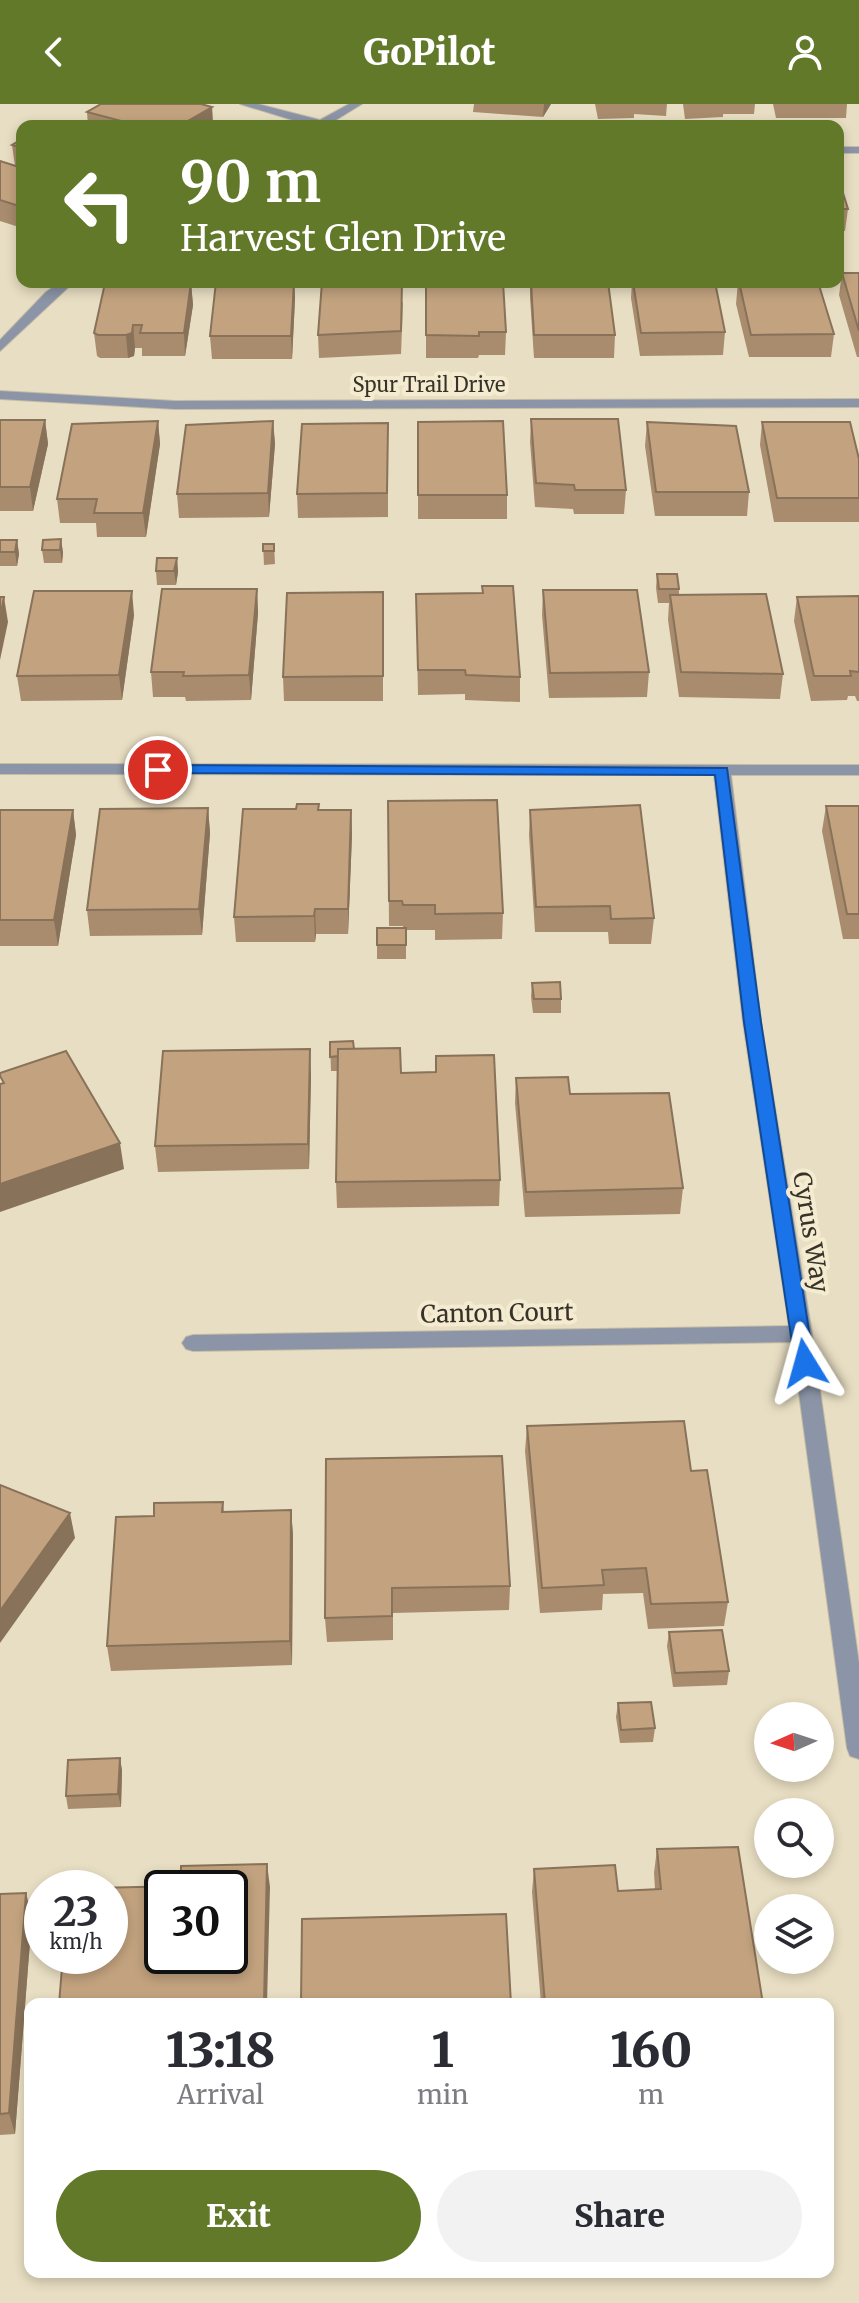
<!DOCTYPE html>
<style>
body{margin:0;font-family:Merriweather,serif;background:#f2f2f3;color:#2b2b33;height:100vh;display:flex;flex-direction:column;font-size:30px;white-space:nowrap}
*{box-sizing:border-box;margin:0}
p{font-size:26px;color:#7c7c81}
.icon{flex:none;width:44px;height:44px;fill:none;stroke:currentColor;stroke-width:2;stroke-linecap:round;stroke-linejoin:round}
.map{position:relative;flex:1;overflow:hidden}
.sheet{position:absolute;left:24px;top:1894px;width:810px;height:280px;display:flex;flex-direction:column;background:#fff;border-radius:16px;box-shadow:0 4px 12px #0003}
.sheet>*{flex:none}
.banner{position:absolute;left:16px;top:16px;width:828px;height:168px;border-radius:16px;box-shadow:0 4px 12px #0003;background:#63792a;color:#fff;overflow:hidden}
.needle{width:52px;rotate:267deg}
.controls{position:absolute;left:754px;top:1598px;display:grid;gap:16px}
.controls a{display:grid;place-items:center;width:80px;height:80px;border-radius:50%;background:#fff;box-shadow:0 4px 12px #0003;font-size:40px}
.speed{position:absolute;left:24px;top:1766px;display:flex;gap:16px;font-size:40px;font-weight:700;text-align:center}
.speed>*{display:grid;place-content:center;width:104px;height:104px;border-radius:50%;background:#fff;box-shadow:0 4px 12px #0003;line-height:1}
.speed small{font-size:20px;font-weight:400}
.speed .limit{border:4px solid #111;border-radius:12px;background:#fff;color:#111}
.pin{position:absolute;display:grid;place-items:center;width:68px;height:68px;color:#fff;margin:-34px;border:4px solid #fff;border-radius:50%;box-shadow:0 2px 8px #0007}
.me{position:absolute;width:88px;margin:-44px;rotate:352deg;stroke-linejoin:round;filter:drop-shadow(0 0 6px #0008)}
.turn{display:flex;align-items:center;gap:28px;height:168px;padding:0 32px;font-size:36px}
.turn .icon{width:104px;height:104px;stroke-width:2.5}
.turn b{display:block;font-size:56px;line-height:68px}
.eta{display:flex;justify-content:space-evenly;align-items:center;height:136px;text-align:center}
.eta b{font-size:48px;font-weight:800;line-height:56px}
.primary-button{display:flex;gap:16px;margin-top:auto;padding:16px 32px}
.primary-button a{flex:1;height:92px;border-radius:48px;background:#63792a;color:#fff;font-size:32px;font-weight:800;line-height:92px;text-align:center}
.primary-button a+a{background:#f2f2f3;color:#2b2b33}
header{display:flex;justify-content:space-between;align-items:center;height:104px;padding:0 32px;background:#63792a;color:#fff;font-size:36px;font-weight:800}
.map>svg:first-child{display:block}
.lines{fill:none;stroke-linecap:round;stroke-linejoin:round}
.minor-casing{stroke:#c5bca4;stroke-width:2}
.minor{fill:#8c95a7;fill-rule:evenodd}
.wall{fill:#a88c6d}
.shaded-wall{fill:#887259}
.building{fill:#c3a37f;stroke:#887259;stroke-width:2;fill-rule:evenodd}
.route{fill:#1a73e8;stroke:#114b97;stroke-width:2}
.labels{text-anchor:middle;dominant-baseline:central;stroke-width:8;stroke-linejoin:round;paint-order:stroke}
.far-street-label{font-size:20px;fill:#373329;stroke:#f5ebd0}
.street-label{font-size:24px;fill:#373329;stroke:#f5ebd0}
</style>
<header><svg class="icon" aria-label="back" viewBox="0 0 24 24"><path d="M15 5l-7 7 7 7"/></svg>GoPilot<svg class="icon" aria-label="person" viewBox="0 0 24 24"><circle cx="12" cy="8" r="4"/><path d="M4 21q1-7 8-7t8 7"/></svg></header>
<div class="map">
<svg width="859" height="2199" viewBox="0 0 859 2199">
<rect width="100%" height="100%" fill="#e8dec3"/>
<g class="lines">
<defs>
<g id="minor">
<path d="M 240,0 L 258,0 L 320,16 L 349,0 L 362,0 L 331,19 L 334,22 L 312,22 Z"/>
<rect x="838" y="43" width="21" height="6"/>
<path d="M 60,178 L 74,178 L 0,247 L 0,236 L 46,188 Z"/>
<path d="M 0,287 L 175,297 L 859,295 L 859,303 L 175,305 L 0,295 Z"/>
<path d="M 0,660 L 859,661 L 859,671 L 731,671 L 761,918 L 812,1230 L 859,1559 L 859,1655 L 850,1652 L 847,1644 L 792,1238 L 193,1247 L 186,1245 L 182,1239 L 186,1233 L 193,1231 L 789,1222 L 743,918 L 714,671 L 0,670 Z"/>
</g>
</defs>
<use href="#minor" class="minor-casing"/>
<use href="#minor" class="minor"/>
</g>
<g class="wall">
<path d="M 474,0 L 551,0 L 543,13 L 473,8 Z"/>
<path d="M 595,0 L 667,0 L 666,12 L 634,10 L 634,14 L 598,15 Z"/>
<path d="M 683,0 L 755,0 L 754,10 L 723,10 L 723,13 L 685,15 Z"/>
<path d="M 773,0 L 847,0 L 846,14 L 776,14 Z"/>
<path d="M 212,3 L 213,22 L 88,22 L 87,8 Z"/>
<path d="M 22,35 L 22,124 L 0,117 L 0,57 L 15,62 L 12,41 Z"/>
<path d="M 838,73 L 848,105 L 845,127 L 838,127 Z"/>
<path d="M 842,169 L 859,169 L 859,253 L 857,253 L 839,191 Z"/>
<path d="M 426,178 L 506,228 L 505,251 L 479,251 L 478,254 L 426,254 Z"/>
<path d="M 530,178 L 615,231 L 614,254 L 534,254 L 530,194 Z"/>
<path d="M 632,178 L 715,178 L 725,228 L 723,251 L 640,252 L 631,194 Z"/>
<path d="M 738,178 L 834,230 L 831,253 L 749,253 L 736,200 Z"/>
<path d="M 191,179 L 193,201 L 185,252 L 142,252 L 142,244 L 135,244 L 134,252 L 128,254 L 100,254 L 97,252 L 94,229 Z"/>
<path d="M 295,195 L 292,255 L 212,255 L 210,232 Z"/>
<path d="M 403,198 L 401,250 L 319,254 L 318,231 Z"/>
<path d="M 531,315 L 626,386 L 624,410 L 574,410 L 573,405 L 535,403 L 530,338 Z"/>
<path d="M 0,316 L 45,316 L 48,340 L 33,407 L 0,407 Z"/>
<path d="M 158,317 L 160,340 L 146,433 L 97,433 L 96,419 L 60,419 L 57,395 Z"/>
<path d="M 273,317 L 275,340 L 269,413 L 179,414 L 177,390 Z"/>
<path d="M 418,318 L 507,391 L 507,415 L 418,415 Z"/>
<path d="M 647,318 L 749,388 L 747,412 L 655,412 L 645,342 Z"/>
<path d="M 762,318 L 859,355 L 859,418 L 774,418 L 760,341 Z"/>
<path d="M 388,319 L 388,413 L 298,414 L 297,390 Z"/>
<path d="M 61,435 L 63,449 L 62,459 L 44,459 L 42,446 Z"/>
<path d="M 0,436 L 17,436 L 19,450 L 17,462 L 0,462 Z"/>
<path d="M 263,440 L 274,440 L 275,460 L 264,461 Z"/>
<path d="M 177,454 L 178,468 L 176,481 L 157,481 L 156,467 Z"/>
<path d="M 657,470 L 679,485 L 679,491 L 783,570 L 780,595 L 679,593 L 668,516 L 669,499 L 658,499 L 656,484 Z"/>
<path d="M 482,482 L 520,573 L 520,598 L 465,596 L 465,590 L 418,591 L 416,490 L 482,489 Z"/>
<path d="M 257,485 L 258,509 L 251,596 L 186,597 L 185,593 L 153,593 L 151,568 Z"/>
<path d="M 543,486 L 649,568 L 647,593 L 549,594 L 542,511 Z"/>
<path d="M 383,488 L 383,597 L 284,597 L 283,573 Z"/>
<path d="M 859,492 L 859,597 L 857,597 L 855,592 L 848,592 L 847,596 L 811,597 L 794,517 L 797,493 Z"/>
<path d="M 134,511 L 122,596 L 21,597 L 17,572 Z"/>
<path d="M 388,697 L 503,809 L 502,835 L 435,836 L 435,826 L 406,826 L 406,855 L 377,855 L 377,824 L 403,824 L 403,822 L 389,822 Z"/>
<path d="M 319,700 L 319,706 L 351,706 L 352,731 L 348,830 L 316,830 L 315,838 L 236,838 L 234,813 L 296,705 Z"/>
<path d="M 826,702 L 859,702 L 859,835 L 843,835 L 822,727 Z"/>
<path d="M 208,704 L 210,729 L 202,831 L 90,832 L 87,806 Z"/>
<path d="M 0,706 L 73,706 L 76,731 L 58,842 L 0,842 Z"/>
<path d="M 530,706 L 654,814 L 651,840 L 609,840 L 608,828 L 535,828 L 529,731 Z"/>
<path d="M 532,879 L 561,895 L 561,909 L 533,909 L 531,893 Z"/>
<path d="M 330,938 L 354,945 L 401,969 L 500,1076 L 499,1102 L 337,1104 L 336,1078 L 338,967 L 331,967 Z"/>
<path d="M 311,971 L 309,1065 L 158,1068 L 155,1042 Z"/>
<path d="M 516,974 L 570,990 L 683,1084 L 680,1110 L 525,1113 L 515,999 Z"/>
<path d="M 527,1322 L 691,1367 L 728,1498 L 724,1522 L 648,1525 L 643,1489 L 603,1490 L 602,1506 L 540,1509 L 525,1347 Z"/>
<path d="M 326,1355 L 510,1482 L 509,1506 L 393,1509 L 393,1536 L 327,1538 L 325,1514 Z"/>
<path d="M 223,1398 L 224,1408 L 291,1406 L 293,1431 L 292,1561 L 111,1567 L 107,1542 L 154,1412 Z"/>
<path d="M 669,1528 L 729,1567 L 727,1581 L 673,1583 L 667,1542 Z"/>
<path d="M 618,1599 L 655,1624 L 653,1638 L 620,1639 L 616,1613 Z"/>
<path d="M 120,1654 L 122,1667 L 121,1703 L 68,1705 L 66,1692 Z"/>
<path d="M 657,1745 L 763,1900 L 541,1900 L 532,1788 L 534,1765 L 618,1787 L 655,1785 L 654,1769 Z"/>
<path d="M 0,1790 L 32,1812 L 15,2030 L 0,2031 Z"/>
</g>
<g class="shaded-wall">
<path d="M 544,0 L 551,0 L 543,13 Z"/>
<path d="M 212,3 L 213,22 L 179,22 Z"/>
<path d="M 295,178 L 295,195 L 292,255 L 291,232 Z"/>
<path d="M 191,179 L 193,201 L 185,252 L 184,229 Z"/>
<path d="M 133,221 L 135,244 L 134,252 L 128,254 L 126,231 Z"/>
<path d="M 45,316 L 48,340 L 33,407 L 30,383 Z"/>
<path d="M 158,317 L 160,340 L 146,433 L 143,409 Z"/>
<path d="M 273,317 L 275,340 L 269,413 L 268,389 Z"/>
<path d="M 61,435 L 63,449 L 62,459 L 60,446 Z"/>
<path d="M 17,436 L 19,450 L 17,462 L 15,448 Z"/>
<path d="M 177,454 L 178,468 L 176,481 L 174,467 Z"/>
<path d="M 257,485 L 258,509 L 251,596 L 249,571 Z"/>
<path d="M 132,487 L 134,511 L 122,596 L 119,571 Z"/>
<path d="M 4,493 L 8,518 L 0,556 L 0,513 Z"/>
<path d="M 208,704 L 210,729 L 202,831 L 199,805 Z"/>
<path d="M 73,706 L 76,731 L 58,842 L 54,816 Z"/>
<path d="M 351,706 L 352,731 L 348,830 L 348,805 Z"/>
<path d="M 315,805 L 316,830 L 315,838 L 314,812 Z"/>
<path d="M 310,945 L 311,971 L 309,1065 L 308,1040 Z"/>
<path d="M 120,1039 L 124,1065 L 0,1108 L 0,1080 Z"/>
<path d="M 291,1406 L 293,1431 L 292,1561 L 290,1537 Z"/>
<path d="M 70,1409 L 75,1434 L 0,1539 L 0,1507 Z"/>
<path d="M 120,1654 L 122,1667 L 121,1703 L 118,1690 Z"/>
<path d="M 267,1760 L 270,1783 L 267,1900 L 264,1900 Z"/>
<path d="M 26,1789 L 32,1812 L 15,2030 L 9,2009 Z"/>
</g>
<g class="building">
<path d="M 101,0 L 201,0 L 212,3 L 179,22 L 140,22 L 87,8 Z"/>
<path d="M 66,19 L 76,22 L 61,22 Z"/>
<path d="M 22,35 L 22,44 L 12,41 Z"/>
<path d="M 0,57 L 22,64 L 22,103 L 0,96 Z"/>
<path d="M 838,73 L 848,105 L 838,105 Z"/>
<path d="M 842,169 L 859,169 L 859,227 Z"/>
<path d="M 216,178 L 294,178 L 291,232 L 210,232 Z"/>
<path d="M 322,178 L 402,178 L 401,227 L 318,231 Z"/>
<path d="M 426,178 L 503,178 L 506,228 L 479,228 L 479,232 L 426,231 Z"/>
<path d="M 531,178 L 608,178 L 615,231 L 534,231 Z"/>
<path d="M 633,178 L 715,178 L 725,228 L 641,229 Z"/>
<path d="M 739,178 L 818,178 L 834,230 L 751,231 Z"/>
<path d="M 105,179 L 191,179 L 184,229 L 140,229 L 142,221 L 133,221 L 132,229 L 126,231 L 98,231 L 94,229 Z"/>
<path d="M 531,315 L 618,315 L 626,386 L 575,386 L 574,381 L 536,379 Z"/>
<path d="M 0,316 L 45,316 L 30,383 L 0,383 Z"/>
<path d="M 158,317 L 143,409 L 94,409 L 97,395 L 57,395 L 72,320 Z"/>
<path d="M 273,317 L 268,389 L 177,390 L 186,321 Z"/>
<path d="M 503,317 L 507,391 L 418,391 L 418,318 Z"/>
<path d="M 647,318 L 736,322 L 749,388 L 656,388 Z"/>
<path d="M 762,318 L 850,318 L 859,355 L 859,394 L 777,394 Z"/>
<path d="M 388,319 L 387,389 L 297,390 L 302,320 Z"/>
<path d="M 61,435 L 60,446 L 42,446 L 43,436 Z"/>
<path d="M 0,436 L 17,436 L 15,448 L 0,448 Z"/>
<rect x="263" y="440" width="11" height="7"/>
<path d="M 157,454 L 177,454 L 174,467 L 156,467 Z"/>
<path d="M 657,470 L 677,470 L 679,485 L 659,485 Z"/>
<path d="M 482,482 L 513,482 L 520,573 L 466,571 L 465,566 L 418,566 L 416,490 L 483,489 Z"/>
<path d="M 162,485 L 257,485 L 249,571 L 183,572 L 184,568 L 151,568 Z"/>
<path d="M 543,486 L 637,486 L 649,568 L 550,569 Z"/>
<path d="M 34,487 L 132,487 L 119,571 L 17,572 Z"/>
<path d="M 383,488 L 383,572 L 283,573 L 287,489 Z"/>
<path d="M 766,490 L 783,570 L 681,568 L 670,491 Z"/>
<path d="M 859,492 L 859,568 L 850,567 L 851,572 L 814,572 L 797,493 Z"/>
<path d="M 0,493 L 4,493 L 0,513 Z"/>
<path d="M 497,696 L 503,809 L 435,810 L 435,801 L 403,801 L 402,797 L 389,797 L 388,697 Z"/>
<path d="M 297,700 L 319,700 L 318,706 L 351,706 L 348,805 L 315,805 L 314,812 L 234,813 L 243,705 L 296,705 Z"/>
<path d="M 640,701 L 654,814 L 611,815 L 610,802 L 536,803 L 530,706 Z"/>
<path d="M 826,702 L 859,702 L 859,810 L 847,810 Z"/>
<path d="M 208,704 L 199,805 L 87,806 L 100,705 Z"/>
<path d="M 0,706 L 73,706 L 54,816 L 0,816 Z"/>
<rect x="377" y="824" width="29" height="17"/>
<path d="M 560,878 L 561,895 L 534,895 L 532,879 Z"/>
<path d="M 353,937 L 354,945 L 338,945 L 338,952 L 330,953 L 330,938 Z"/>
<path d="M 400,944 L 401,969 L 436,968 L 436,952 L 494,951 L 500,1076 L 336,1078 L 338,945 Z"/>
<path d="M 310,945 L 308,1040 L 155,1042 L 163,947 Z"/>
<path d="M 66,947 L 120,1039 L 0,1080 L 0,980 L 4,979 L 0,972 L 0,969 Z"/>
<path d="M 568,973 L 570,990 L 669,989 L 683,1084 L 526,1088 L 516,974 Z"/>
<path d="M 684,1317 L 691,1367 L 707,1366 L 728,1498 L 651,1500 L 646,1464 L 602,1466 L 604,1481 L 542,1484 L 527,1322 Z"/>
<path d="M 502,1352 L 510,1482 L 392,1484 L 392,1512 L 325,1514 L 326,1355 Z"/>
<path d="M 0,1381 L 70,1409 L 0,1507 Z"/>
<path d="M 223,1398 L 222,1408 L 291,1406 L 290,1537 L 107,1542 L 116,1413 L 154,1412 L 154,1399 Z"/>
<path d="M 722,1526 L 729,1567 L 675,1569 L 669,1528 Z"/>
<path d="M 651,1598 L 655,1624 L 621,1626 L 618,1599 Z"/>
<path d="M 120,1654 L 118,1690 L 66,1692 L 68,1656 Z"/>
<path d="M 738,1743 L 763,1900 L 545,1900 L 534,1765 L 615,1761 L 618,1787 L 661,1785 L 657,1745 Z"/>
<path d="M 267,1760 L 264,1900 L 59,1900 L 63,1852 L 110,1852 L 110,1784 L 94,1784 L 181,1782 L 181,1762 ZM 162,1784 L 230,1784 L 230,1852 L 162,1852 Z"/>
<path d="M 26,1789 L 9,2009 L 0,2010 L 0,1790 Z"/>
<path d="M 506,1810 L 511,1900 L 301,1900 L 302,1815 Z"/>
</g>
<path class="route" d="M 158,661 L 727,664 L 761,918 L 814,1259 L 812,1265 L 798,1265 L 795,1259 L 744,918 L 715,671 L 153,669 L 153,662 Z"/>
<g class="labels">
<g class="far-street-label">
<text x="429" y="280">Spur Trail Drive</text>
</g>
<g class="street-label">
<text transform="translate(811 1128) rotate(81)">Cyrus Way</text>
<text transform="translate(497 1209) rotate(-1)">Canton Court</text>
</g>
</g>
</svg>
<div class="controls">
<a><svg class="needle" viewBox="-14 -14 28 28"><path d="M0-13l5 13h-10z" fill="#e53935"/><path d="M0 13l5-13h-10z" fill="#7c7c81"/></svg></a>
<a><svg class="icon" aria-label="search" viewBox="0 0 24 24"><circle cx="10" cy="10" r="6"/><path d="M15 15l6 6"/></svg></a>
<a><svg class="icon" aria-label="layers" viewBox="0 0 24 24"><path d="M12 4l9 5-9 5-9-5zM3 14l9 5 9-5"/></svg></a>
</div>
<div class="speed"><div>23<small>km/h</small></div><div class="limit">30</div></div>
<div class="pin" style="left:158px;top:666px;background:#d93025"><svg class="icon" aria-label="arrive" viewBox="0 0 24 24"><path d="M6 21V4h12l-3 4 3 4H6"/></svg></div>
<svg class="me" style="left:805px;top:1259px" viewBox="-20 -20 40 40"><path d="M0-17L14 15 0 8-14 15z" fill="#1a73e8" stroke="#fff" stroke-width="4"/></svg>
<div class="banner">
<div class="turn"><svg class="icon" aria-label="left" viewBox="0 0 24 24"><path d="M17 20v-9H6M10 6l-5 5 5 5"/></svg><div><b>90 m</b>Harvest Glen Drive</div></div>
</div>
<section class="sheet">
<div class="eta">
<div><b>13:18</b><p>Arrival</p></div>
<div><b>1</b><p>min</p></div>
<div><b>160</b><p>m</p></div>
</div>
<div class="primary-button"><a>Exit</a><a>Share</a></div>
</section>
</div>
